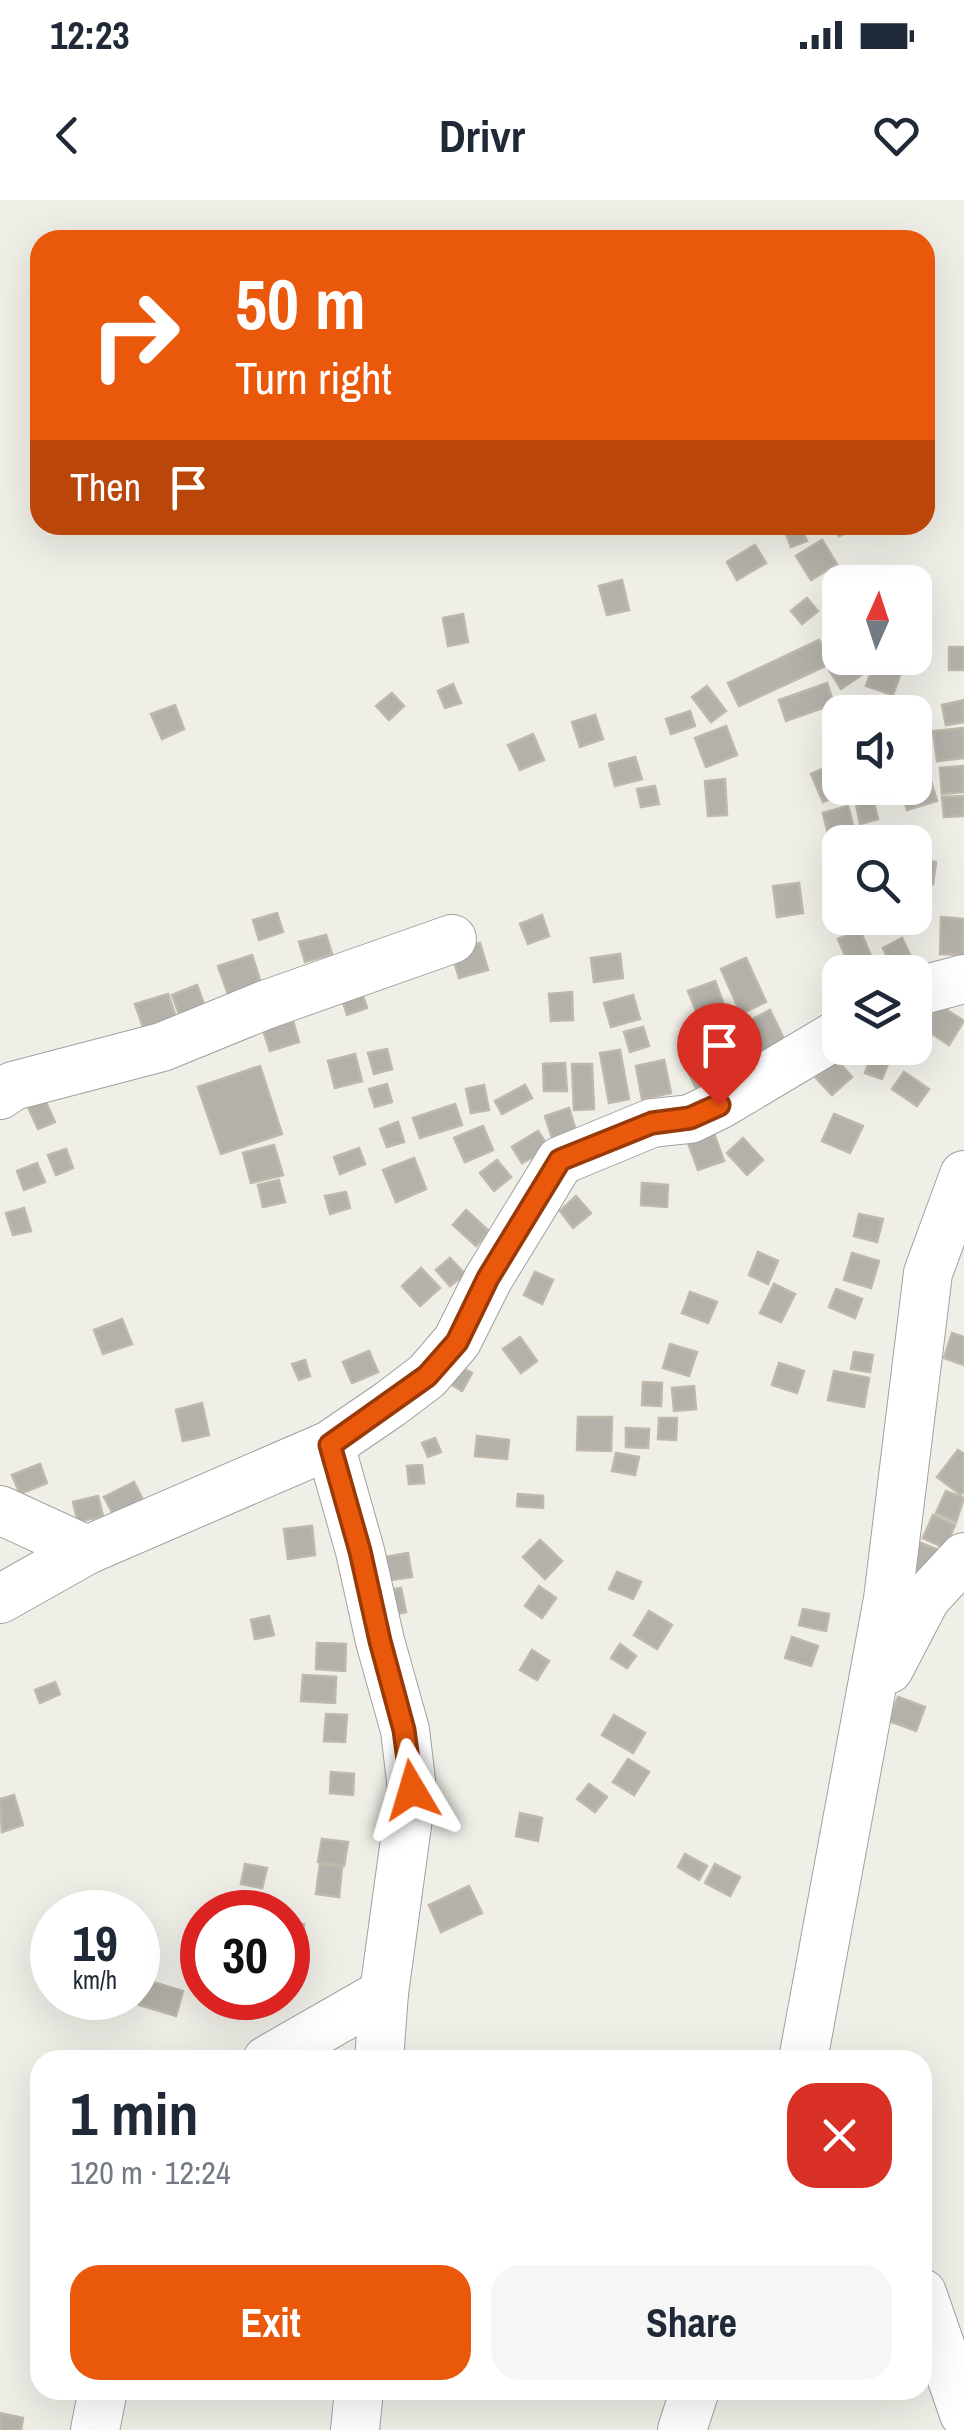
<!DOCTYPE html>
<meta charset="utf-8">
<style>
body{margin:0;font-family:"Archivo Narrow",sans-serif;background:#f6f6f7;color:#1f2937;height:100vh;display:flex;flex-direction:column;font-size:38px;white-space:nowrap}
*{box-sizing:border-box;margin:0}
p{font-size:32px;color:#747a83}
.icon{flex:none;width:55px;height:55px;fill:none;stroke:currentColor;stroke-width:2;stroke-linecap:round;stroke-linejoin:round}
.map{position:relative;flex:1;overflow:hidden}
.details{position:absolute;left:30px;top:1850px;width:902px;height:350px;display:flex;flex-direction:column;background:#fff;border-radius:30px;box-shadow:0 10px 40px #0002}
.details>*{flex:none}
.guide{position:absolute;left:30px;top:30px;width:905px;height:305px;border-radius:30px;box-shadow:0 10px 40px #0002;background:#ea580c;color:#fff;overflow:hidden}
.needle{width:65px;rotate:3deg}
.tools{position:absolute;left:822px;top:365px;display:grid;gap:20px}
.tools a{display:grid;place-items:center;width:110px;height:110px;border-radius:20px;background:#fff;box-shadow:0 10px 40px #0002;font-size:50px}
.speed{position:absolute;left:30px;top:1690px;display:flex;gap:20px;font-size:50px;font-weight:700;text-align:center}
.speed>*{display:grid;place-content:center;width:130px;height:130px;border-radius:50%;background:#fff;box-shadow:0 10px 40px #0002;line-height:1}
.speed small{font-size:25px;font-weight:400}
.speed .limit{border:15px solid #d22;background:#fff;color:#111}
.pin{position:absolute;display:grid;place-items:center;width:85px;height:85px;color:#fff;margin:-102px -42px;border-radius:50% 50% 50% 0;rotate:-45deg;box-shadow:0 0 10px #0007}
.pin .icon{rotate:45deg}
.me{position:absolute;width:110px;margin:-55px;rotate:353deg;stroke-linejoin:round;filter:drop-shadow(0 0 8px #0008)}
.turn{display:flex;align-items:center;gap:35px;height:210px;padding:0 40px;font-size:45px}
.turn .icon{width:130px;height:130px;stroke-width:2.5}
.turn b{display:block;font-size:70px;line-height:85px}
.then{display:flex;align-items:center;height:95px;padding:0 40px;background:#0003;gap:20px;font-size:38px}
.round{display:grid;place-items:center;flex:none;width:105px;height:105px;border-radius:30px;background:#f6f6f7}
.overview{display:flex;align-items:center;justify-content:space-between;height:170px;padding:0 40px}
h1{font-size:60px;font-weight:700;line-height:75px}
.button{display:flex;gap:20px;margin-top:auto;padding:20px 40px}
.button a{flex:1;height:115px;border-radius:30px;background:#ea580c;color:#fff;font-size:40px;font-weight:700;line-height:115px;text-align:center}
.button a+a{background:#f6f6f7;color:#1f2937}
.status{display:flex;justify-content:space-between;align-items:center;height:70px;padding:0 50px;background:#fff;direction:ltr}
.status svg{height:28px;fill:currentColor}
header{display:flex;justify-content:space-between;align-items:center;height:130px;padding:0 40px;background:#fff;font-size:45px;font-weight:700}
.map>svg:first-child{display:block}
.building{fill:#b4b1aa;stroke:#bfb8ab;stroke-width:2.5}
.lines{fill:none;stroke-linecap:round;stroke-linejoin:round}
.minor-casing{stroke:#a1a1a1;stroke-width:50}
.minor{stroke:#fff;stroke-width:48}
.route-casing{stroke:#983908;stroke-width:25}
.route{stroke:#ea580c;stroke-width:18}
</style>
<div class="status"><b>12:23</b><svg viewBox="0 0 49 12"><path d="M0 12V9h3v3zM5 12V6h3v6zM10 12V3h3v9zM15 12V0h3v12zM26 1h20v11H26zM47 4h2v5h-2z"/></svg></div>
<header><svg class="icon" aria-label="back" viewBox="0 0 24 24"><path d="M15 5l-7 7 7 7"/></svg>Drivr<svg class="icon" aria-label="heart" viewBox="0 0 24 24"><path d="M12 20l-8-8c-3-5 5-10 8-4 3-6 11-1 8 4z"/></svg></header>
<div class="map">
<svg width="964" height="2230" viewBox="0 0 964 2230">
<rect width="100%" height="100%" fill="#efeee7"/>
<g class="building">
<path d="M 800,325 L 807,341 L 791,347 L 785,331 Z"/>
<path d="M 834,325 L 858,325 L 859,327 L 839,336 Z"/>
<path d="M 822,340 L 837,364 L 811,380 L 796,356 Z"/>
<path d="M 755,345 L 766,363 L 737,380 L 727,362 Z"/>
<path d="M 622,380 L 629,410 L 607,415 L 599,386 Z"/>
<path d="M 807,398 L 818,411 L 802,424 L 791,411 Z"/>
<path d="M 463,414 L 468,442 L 448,446 L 443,418 Z"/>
<path d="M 819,440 L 830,464 L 739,506 L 728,483 Z"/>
<rect x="949" y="447" width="15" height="23"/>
<path d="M 848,458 L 862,458 L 870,469 L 841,489 L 829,470 Z"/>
<path d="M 875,461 L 902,469 L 893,495 L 866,486 Z"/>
<path d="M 827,483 L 834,504 L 786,521 L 779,500 Z"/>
<path d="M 453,484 L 461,503 L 445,508 L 438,491 Z"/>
<path d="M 707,486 L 726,511 L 711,522 L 692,497 Z"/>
<path d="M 392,493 L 404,506 L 389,520 L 376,506 Z"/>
<path d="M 871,499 L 893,500 L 892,512 L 870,512 Z"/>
<path d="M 964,500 L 964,522 L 946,525 L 942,505 Z"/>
<path d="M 175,505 L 184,529 L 162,539 L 151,514 Z"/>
<path d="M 690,511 L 695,526 L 671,534 L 666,519 Z"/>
<path d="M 595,515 L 603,539 L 580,547 L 572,522 Z"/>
<path d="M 915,518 L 921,518 L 923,544 L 915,545 Z"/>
<path d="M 726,526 L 737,555 L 706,567 L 695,538 Z"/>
<path d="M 964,528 L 964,558 L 937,561 L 933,531 Z"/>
<path d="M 533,534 L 544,560 L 520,570 L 508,545 Z"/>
<path d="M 635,557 L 642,579 L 615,586 L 609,564 Z"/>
<path d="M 840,561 L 840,588 L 852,589 L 823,602 L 811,574 Z"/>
<path d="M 963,566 L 964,592 L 942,594 L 940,568 Z"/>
<path d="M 930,577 L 937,601 L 907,610 L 900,588 L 915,588 L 915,581 Z"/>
<path d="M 725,579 L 727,615 L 708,616 L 705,581 Z"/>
<path d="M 655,586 L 659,604 L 641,607 L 637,589 Z"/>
<path d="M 964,596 L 964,616 L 944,617 L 942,597 Z"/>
<path d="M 873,599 L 878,619 L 860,624 L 856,604 Z"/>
<path d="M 848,606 L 856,636 L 830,643 L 823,613 Z"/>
<path d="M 915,659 L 936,662 L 933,684 L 915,682 Z"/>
<path d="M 799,683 L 803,713 L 777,717 L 773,686 Z"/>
<path d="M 920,693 L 926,723 L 889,731 L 887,718 L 915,718 L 915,694 Z"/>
<path d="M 277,713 L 283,732 L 259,740 L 253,720 Z"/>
<path d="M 542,715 L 549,736 L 528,744 L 520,724 Z"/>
<path d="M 941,717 L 964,719 L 964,755 L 940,754 Z"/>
<path d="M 860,730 L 871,756 L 849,765 L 838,739 Z"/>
<path d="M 326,735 L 332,754 L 305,762 L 299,742 Z"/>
<path d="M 902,738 L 913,761 L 894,771 L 883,748 Z"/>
<path d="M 480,743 L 488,770 L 459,778 L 451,751 Z"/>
<path d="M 620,754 L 623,778 L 594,782 L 591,758 Z"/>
<path d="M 252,755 L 262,786 L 229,797 L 218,766 Z"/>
<path d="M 746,758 L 766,802 L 741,814 L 721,769 Z"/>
<path d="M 715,781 L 726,810 L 700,821 L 688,791 Z"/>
<path d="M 197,785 L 207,812 L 182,822 L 172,795 Z"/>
<path d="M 361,790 L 367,808 L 347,815 L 341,796 Z"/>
<path d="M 572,792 L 573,820 L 551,821 L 549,794 Z"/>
<path d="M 168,794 L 179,826 L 146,836 L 135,804 Z"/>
<path d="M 633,795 L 640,819 L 611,827 L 604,803 Z"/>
<path d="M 939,805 L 964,821 L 949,845 L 923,828 Z"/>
<path d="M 770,810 L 785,841 L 761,853 L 745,823 Z"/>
<path d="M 293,821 L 299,842 L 270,851 L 263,830 Z"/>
<path d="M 643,827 L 649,846 L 630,852 L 624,832 Z"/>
<path d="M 742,840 L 752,862 L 727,875 L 715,853 Z"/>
<path d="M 387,849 L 392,869 L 374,874 L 368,853 Z"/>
<path d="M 620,850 L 629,899 L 609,903 L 600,853 Z"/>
<path d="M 710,853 L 721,877 L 696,888 L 684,864 Z"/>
<path d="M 355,854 L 362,881 L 335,888 L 328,861 Z"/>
<path d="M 871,858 L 888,864 L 882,879 L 865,873 Z"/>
<path d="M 836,859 L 852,877 L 832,895 L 816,878 Z"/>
<path d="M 664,860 L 671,893 L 642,899 L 636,866 Z"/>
<path d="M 565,863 L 567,891 L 544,891 L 543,864 Z"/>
<path d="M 572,864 L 592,864 L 594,909 L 574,910 Z"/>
<path d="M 260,866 L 282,934 L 221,954 L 198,887 Z"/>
<path d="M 904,872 L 929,889 L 917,906 L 892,889 Z"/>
<path d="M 387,884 L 392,902 L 375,907 L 369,889 Z"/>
<path d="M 484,885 L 489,910 L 471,913 L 466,889 Z"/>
<path d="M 525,885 L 532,898 L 502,914 L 495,901 Z"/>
<path d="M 45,900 L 55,922 L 38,929 L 28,907 Z"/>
<path d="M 455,904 L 462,925 L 420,938 L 413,918 Z"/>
<path d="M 569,908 L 577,934 L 553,941 L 545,916 Z"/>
<path d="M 834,914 L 863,926 L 850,953 L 822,941 Z"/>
<path d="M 398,922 L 404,942 L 387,947 L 380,929 Z"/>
<path d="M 483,926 L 493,950 L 465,962 L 454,938 Z"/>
<path d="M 538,931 L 549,948 L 522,963 L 512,947 Z"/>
<path d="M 713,931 L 724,961 L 698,970 L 687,940 Z"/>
<path d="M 743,938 L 763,960 L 747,975 L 727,953 Z"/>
<path d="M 274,945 L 283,975 L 251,983 L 243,953 Z"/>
<path d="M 359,948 L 365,964 L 340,974 L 334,957 Z"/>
<path d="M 66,949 L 73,968 L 56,975 L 48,955 Z"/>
<path d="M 414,958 L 426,989 L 396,1002 L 383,970 Z"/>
<path d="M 497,960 L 511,977 L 494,991 L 480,973 Z"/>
<path d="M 37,963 L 45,982 L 24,990 L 17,971 Z"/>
<path d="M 279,980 L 285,1002 L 263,1007 L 258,985 Z"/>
<path d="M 642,983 L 668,985 L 667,1007 L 641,1005 Z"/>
<path d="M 346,992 L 350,1008 L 330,1014 L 325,996 Z"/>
<path d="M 576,996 L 591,1013 L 573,1028 L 560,1011 Z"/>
<path d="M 24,1008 L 31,1031 L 13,1035 L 6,1013 Z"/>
<path d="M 466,1010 L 489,1031 L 476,1046 L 453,1025 Z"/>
<path d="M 859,1014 L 883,1019 L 877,1042 L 854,1036 Z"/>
<path d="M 758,1052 L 778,1061 L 768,1084 L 749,1075 Z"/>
<path d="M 852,1053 L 879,1061 L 871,1088 L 844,1080 Z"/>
<path d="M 450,1058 L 465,1074 L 450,1086 L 436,1070 Z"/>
<path d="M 421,1068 L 440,1088 L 420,1106 L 402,1086 Z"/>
<path d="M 535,1072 L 553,1080 L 542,1104 L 524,1095 Z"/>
<path d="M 774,1084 L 795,1094 L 781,1122 L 760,1113 Z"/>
<path d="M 836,1089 L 862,1099 L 855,1118 L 829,1107 Z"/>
<path d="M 690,1092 L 717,1102 L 708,1123 L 682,1113 Z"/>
<path d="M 122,1119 L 132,1144 L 103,1154 L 94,1130 Z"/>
<path d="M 952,1133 L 964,1137 L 964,1165 L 944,1158 Z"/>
<path d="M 520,1137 L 537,1161 L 521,1173 L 503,1149 Z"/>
<path d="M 670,1144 L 697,1152 L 689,1176 L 663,1168 Z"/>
<path d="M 369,1151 L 378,1172 L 352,1183 L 343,1162 Z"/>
<path d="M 854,1152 L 873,1155 L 870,1172 L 851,1169 Z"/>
<path d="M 305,1160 L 310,1176 L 299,1180 L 292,1164 Z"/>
<path d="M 779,1163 L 804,1171 L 797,1193 L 772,1185 Z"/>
<path d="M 456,1164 L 472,1173 L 462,1191 L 446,1181 Z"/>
<path d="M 834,1171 L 869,1178 L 864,1207 L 828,1200 Z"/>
<path d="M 643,1182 L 662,1183 L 661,1206 L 642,1205 Z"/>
<path d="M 694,1186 L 696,1209 L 674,1211 L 672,1188 Z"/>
<path d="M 202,1203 L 209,1235 L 183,1241 L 176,1210 Z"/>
<path d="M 578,1217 L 612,1217 L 611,1251 L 577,1250 Z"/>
<path d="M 659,1218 L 677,1218 L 676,1240 L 658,1239 Z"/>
<path d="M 626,1228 L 649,1229 L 648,1248 L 626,1247 Z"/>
<path d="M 477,1236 L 509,1240 L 507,1259 L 475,1256 Z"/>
<path d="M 435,1238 L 441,1252 L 428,1257 L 422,1243 Z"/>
<path d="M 958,1250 L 964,1254 L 964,1291 L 961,1295 L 937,1277 Z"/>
<path d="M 616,1253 L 639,1257 L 635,1275 L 612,1271 Z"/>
<path d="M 40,1264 L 47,1283 L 20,1294 L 12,1275 Z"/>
<path d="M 422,1265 L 424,1283 L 409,1284 L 407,1266 Z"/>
<path d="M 134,1282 L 147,1308 L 118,1323 L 104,1297 Z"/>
<path d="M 946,1291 L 964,1298 L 956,1322 L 936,1313 Z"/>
<path d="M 518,1294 L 543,1296 L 543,1308 L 517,1306 Z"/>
<path d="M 98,1296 L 103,1316 L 78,1322 L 73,1302 Z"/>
<path d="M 933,1315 L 955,1325 L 945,1348 L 923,1338 Z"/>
<path d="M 312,1326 L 315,1355 L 288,1359 L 284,1329 Z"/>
<path d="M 540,1340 L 562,1361 L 545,1379 L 523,1357 Z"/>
<path d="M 916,1341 L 946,1353 L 936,1378 L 906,1366 Z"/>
<path d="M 408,1353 L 412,1377 L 383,1381 L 380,1358 Z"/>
<path d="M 617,1372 L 641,1382 L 633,1399 L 609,1389 Z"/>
<path d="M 539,1386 L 556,1398 L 542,1418 L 525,1406 Z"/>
<path d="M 401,1388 L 406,1412 L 382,1417 L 377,1392 Z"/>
<path d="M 803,1409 L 829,1414 L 826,1431 L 799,1425 Z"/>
<path d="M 649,1411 L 672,1425 L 657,1449 L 634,1435 Z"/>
<path d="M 269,1416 L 274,1435 L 255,1439 L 251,1420 Z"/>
<path d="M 792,1437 L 818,1446 L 811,1466 L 785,1458 Z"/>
<path d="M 317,1443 L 346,1444 L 345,1471 L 316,1469 Z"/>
<path d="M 620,1444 L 636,1456 L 627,1468 L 611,1458 Z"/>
<path d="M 532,1450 L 549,1461 L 537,1480 L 520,1470 Z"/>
<path d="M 303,1475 L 336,1477 L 335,1503 L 301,1501 Z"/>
<path d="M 55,1482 L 60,1494 L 40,1503 L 35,1490 Z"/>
<path d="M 898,1497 L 925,1507 L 916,1531 L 889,1521 Z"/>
<path d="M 326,1514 L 347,1515 L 345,1542 L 324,1541 Z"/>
<path d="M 614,1515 L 645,1533 L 633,1553 L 602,1535 Z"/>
<path d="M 628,1559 L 649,1572 L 634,1595 L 613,1582 Z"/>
<path d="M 331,1572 L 354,1574 L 353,1595 L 330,1593 Z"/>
<path d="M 589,1584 L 607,1597 L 595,1612 L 577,1599 Z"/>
<path d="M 14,1595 L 23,1625 L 2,1632 L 0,1599 Z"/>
<path d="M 520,1613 L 542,1618 L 538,1641 L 516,1636 Z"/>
<path d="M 322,1639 L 348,1642 L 344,1666 L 318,1662 Z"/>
<path d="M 685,1654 L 707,1666 L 699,1680 L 678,1667 Z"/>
<path d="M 245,1664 L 267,1668 L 262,1688 L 241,1684 Z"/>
<path d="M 320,1664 L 342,1667 L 339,1697 L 316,1694 Z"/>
<path d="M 715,1664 L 740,1677 L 730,1696 L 705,1683 Z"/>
<path d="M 469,1686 L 482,1713 L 441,1732 L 429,1705 Z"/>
<path d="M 241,1703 L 263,1706 L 262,1712 L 240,1712 Z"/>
<path d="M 288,1722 L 304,1724 L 300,1759 L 288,1758 Z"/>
<path d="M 146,1780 L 183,1791 L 176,1816 L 139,1805 Z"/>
<path d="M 0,2213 L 23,2218 L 21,2230 L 0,2230 Z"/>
</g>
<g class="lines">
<defs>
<g id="minor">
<path d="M 915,792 L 964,779"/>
<path d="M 0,895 L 13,886 L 162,847 L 265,805 L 452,739"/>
<path d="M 330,1245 L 360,1351 L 380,1441 L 405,1530 L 412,1589 L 384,1793 L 379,1860"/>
<path d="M 0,1310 L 87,1350"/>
<path d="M 0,1399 L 87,1350 L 330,1245 L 390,1204 L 427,1176 L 457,1141 L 488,1079 L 560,961 L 652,923 L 690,919 L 719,905 L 840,833"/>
<path d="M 889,1469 L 926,1398 L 964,1357"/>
<path d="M 267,1860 L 384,1793"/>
<path d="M 803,1860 L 888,1399 L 928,1073 L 964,975"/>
<path d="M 922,2093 L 964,2214"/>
<path d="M 95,2230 L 103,2190"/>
<path d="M 355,2230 L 359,2190"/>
<path d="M 682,2230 L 695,2190"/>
</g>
</defs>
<use href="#minor" class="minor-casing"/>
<use href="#minor" class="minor"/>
</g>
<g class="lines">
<defs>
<path id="route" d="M 412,1590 L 404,1530 L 380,1441 L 360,1351 L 330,1245 L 427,1176 L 457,1142 L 488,1078 L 560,960 L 652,923 L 690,918 L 719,905"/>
</defs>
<use href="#route" class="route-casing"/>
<use href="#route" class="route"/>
</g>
</svg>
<div class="tools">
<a><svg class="needle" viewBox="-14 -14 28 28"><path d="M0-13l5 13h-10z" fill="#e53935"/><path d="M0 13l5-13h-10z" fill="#747a83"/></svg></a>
<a><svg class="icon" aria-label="sound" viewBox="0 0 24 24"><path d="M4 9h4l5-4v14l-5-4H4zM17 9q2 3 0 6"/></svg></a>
<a><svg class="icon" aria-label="search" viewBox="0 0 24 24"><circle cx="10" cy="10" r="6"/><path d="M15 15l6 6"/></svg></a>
<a><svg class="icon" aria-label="layers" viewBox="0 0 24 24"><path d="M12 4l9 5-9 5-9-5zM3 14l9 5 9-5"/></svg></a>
</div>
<div class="speed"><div>19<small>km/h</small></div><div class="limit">30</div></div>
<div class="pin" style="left:719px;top:905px;background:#d93025"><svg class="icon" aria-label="arrive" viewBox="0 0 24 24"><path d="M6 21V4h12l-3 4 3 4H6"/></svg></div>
<svg class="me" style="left:412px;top:1590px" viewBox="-20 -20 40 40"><path d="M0-17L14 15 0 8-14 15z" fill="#ea580c" stroke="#fff" stroke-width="4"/></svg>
<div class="guide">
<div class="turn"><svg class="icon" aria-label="right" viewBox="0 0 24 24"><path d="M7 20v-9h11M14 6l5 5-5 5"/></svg><div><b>50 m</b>Turn right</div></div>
<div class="then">Then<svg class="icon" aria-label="arrive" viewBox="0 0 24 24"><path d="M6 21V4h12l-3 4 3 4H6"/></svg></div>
</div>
<section class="details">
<div class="overview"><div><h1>1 min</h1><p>120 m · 12:24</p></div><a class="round" style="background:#d93025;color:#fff"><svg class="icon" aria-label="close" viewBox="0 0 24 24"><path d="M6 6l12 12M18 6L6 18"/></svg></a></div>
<div class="button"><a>Exit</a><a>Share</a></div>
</section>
</div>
